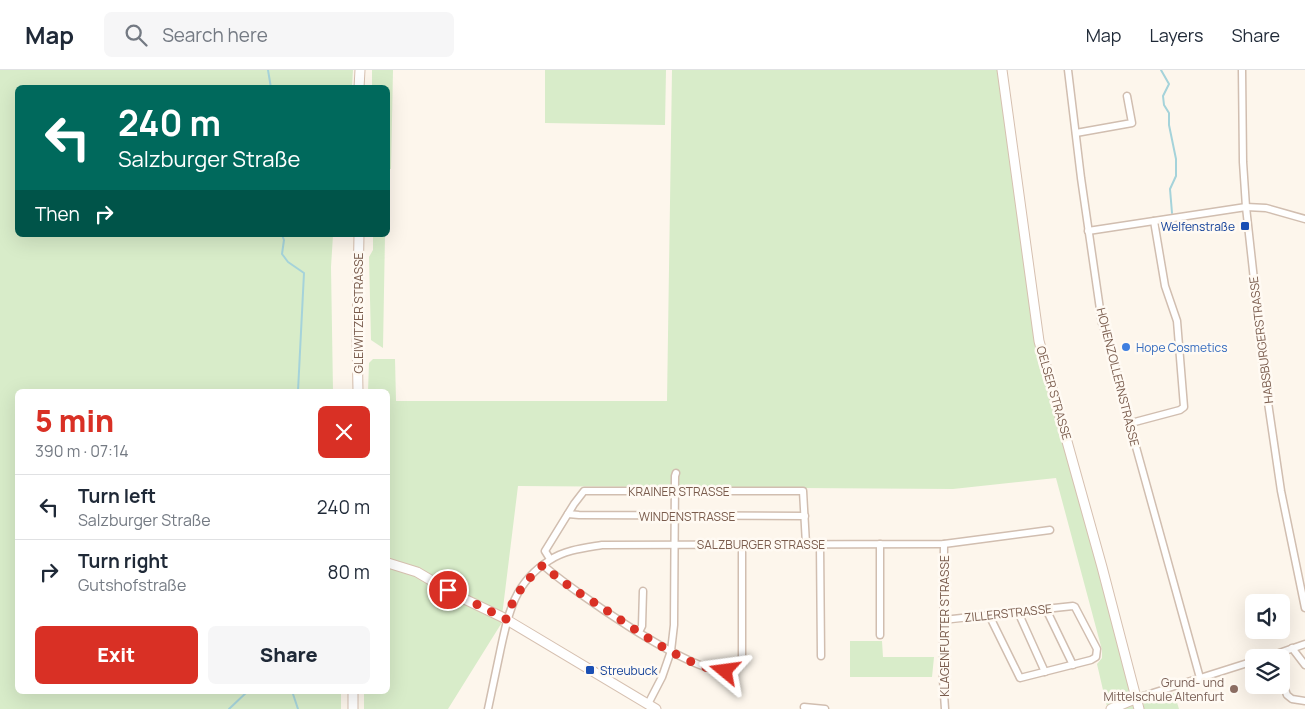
<!DOCTYPE html>
<meta charset="utf-8">
<style>
body{margin:0;font-family:Manrope,sans-serif;background:#f6f6f7;color:#1f2937;height:100vh;display:flex;flex-direction:column;font-size:19px;white-space:nowrap}
*{box-sizing:border-box;margin:0}
p{font-size:16px;color:#747a83}
.icon{flex:none;width:28px;height:28px;fill:none;stroke:currentColor;stroke-width:2;stroke-linecap:round;stroke-linejoin:round}
.map{position:relative;flex:1;overflow:hidden}
.side{position:absolute;left:15px;top:319px;width:375px;height:305px;display:flex;flex-direction:column;background:#fff;border-radius:8px;box-shadow:0 5px 20px #0002}
.side>*{flex:none}
.hud{position:absolute;left:15px;top:15px;width:375px;height:152px;border-radius:8px;box-shadow:0 5px 20px #0002;background:#00695c;color:#fff;overflow:hidden}
.tools{position:absolute;left:1245px;top:524px;display:grid;gap:10px}
.tools a{display:grid;place-items:center;width:45px;height:45px;border-radius:8px;background:#fff;box-shadow:0 5px 20px #0002;font-size:25px}
.pin{position:absolute;display:grid;place-items:center;width:42px;height:42px;color:#fff;margin:-21px;border:2px solid #fff;border-radius:50%;box-shadow:0 1px 5px #0007}
.me{position:absolute;width:55px;margin:-28px;rotate:286deg;stroke-linejoin:round;filter:drop-shadow(0 0 4px #0008)}
.turn{display:flex;align-items:center;gap:18px;height:105px;padding:0 20px;font-size:22px}
.turn .icon{width:65px;height:65px;stroke-width:2.5}
.turn b{display:block;font-size:35px;line-height:42px}
.then{display:flex;align-items:center;height:48px;padding:0 20px;background:#0003;gap:10px;font-size:19px}
.round{display:grid;place-items:center;flex:none;width:52px;height:52px;border-radius:8px;background:#f6f6f7}
.summary{display:flex;align-items:center;justify-content:space-between;height:85px;padding:0 20px}
h1{font-size:30px;font-weight:800;line-height:38px;color:#d93025}
.cta{display:flex;gap:10px;margin-top:auto;padding:10px 20px}
.cta a{flex:1;height:58px;border-radius:8px;background:#d93025;color:#fff;font-size:20px;font-weight:800;line-height:58px;text-align:center}
.cta a+a{background:#f6f6f7;color:#1f2937}
ul{padding:0;list-style:none}
li{display:flex;align-items:center;gap:15px;height:65px;padding:0 20px;border-top:1px solid #e0e1e3}
li div{flex:1}
li b{display:block;font-size:19px}
li em{font-style:normal}
header{display:flex;align-items:center;gap:30px;box-sizing:border-box;height:70px;padding:0 25px;background:#fff;border-bottom:1px solid #e0e1e3}
header strong{font-size:24px}
nav{display:flex;gap:28px;margin-inline-start:auto;font-size:18px}
.search{width:350px;height:45px;background:#f6f6f7;display:flex;align-items:center;gap:12px;box-sizing:border-box;padding:0 18px;border-radius:8px;color:#747a83;font-size:19px}
.map>svg:first-child{display:block}
.green{fill:#d8ecc9}
.lines{fill:none;stroke-linecap:round;stroke-linejoin:round}
.stream{stroke:#a5d3da;stroke-width:2}
.street-casing{stroke:#d1beb0;stroke-width:9}
.secondary-casing{stroke:#d6c0b0;stroke-width:11}
.street{stroke:#fff;stroke-width:6}
.secondary{stroke:#fff;stroke-width:9}
.route{stroke:#d93025;stroke-width:9;stroke-dasharray:0 16.2}
.transit-dot{fill:#1a4fb4;stroke:#fffaf3;stroke-width:2}
.shop-dot{fill:#3f7fe0;stroke:#fffaf3;stroke-width:2}
.education-dot{fill:#8d6e63;stroke:#fffaf3;stroke-width:2}
.labels{text-anchor:middle;dominant-baseline:central;stroke-width:5;stroke-linejoin:round;paint-order:stroke}
.transit-label{font-size:12px;fill:#164399;stroke:#fffaf3;text-anchor:end}
.street-label{font-size:12px;fill:#7a5c4d;stroke:#fffaf3}
.shop-label{font-size:12px;fill:#366cbe;stroke:#fffaf3;text-anchor:start}
.education-label{font-size:12px;fill:#785e54;stroke:#fffaf3;text-anchor:end}
</style>
<header>
<strong>Map</strong>
<div class="search"><svg class="icon" aria-label="search" viewBox="0 0 24 24"><circle cx="10" cy="10" r="6"/><path d="M15 15l6 6"/></svg>Search here</div>
<nav><a>Map</a><a>Layers</a><a>Share</a></nav>
</header>
<div class="map">
<svg width="1305" height="639" viewBox="0 0 1305 639">
<rect width="100%" height="100%" fill="#fdf6ec"/>
<g class="green">
<path d="M 0,0 L 353,0 L 352,17 L 18,18 L 18,165 L 333,165 L 331,197 L 333,321 L 18,321 L 18,621 L 341,621 L 341,639 L 0,639 Z"/>
<path d="M 372,0 L 393,0 L 391,99 L 388,99 L 388,18 L 372,17 Z"/>
<path d="M 545,0 L 666,0 L 665,55 L 545,53 Z"/>
<path d="M 672,0 L 998,0 L 1033,258 L 1136,639 L 1108,639 L 1106,633 L 1097,594 L 1102,588 L 1102,580 L 1056,408 L 953,419 L 518,416 L 501,554 L 448,639 L 364,639 L 364,621 L 388,621 L 388,321 L 368,321 L 369,293 L 373,289 L 395,289 L 396,331 L 667,331 Z"/>
<path d="M 373,165 L 385,165 L 383,278 L 371,270 L 369,187 L 373,180 Z"/>
<path d="M 850,571 L 882,571 L 883,587 L 934,587 L 932,607 L 850,607 Z"/>
<path d="M 1174,623 L 1179,639 L 1144,639 L 1143,632 Z"/>
</g>
<g class="lines">
<g class="stream">
<path d="M 268,0 L 271,18"/>
<path d="M 1161,0 L 1169,14 L 1163,26 L 1164,35 L 1169,43 L 1169,55 L 1176,89 L 1176,106 L 1170,119 L 1172,143"/>
<path d="M 282,165 L 284,170 L 282,184 L 288,192 L 304,203 L 298,321"/>
<path d="M 292,621 L 298,639"/>
<path d="M 229,639 L 248,621"/>
</g>
<defs>
<g id="street">
<path d="M 1068,0 L 1081,108 L 1102,253 L 1110,275 L 1136,377 L 1200,608"/>
<path d="M 1242,0 L 1243,92 L 1246,137 L 1266,319 L 1281,421 L 1305,538"/>
<path d="M 1076,63 L 1132,53 L 1127,26"/>
<path d="M 1088,161 L 1246,137 L 1266,138 L 1305,149"/>
<path d="M 1131,353 L 1180,340 L 1184,337 L 1177,251 L 1165,216 L 1154,151"/>
<path d="M 568,444 L 579,445 L 805,446"/>
<path d="M 820,474 L 821,586"/>
<path d="M 880,474 L 880,565"/>
<path d="M 944,474 L 943,609 L 945,639"/>
<path d="M 550,489 L 545,481 L 574,434 L 584,421 L 803,421 L 806,474"/>
<path d="M 543,495 C 572,521 689,602 725,601 C 733,601 740,595 742,588 L 742,474"/>
<path d="M 1046,539 L 1073,595"/>
<path d="M 1018,542 L 1045,602"/>
<path d="M 943,550 C 986,545 1029,541 1073,536 L 1075,537 L 1097,579 L 1096,587 L 1091,590 L 1020,608 L 989,545"/>
<path d="M 639,562 L 642,556 L 643,521"/>
<path d="M 1292,578 L 1305,595"/>
<path d="M 1265,588 L 1305,574"/>
<path d="M 1281,608 L 1287,625 L 1292,629 L 1305,631"/>
<path d="M 1137,628 L 1254,591"/>
<path d="M 648,634 L 662,607 L 671,581 L 674,555 L 675,406 L 676,403"/>
<path d="M 804,637 L 825,639"/>
<path d="M 488,639 C 492,620 496,601 500,582 C 508,544 514,512 550,490 C 565,480 584,478 602,475 L 944,474 L 1050,460"/>
</g>
<g id="secondary">
<path d="M 1002,0 L 1039,271 L 1102,497 L 1139,639"/>
<path d="M 359,18 L 360,0"/>
<path d="M 358,321 L 357,269 L 359,165"/>
<path d="M 388,493 L 417,502 L 456,525 L 502,547 L 656,639"/>
<path d="M 353,639 L 353,621"/>
<path d="M 1111,639 L 1137,628"/>
</g>
</defs>
<use href="#street" class="street-casing"/>
<use href="#secondary" class="secondary-casing"/>
<use href="#street" class="street"/>
<use href="#secondary" class="secondary"/>
</g>
<g class="lines">
<path class="route" d="M 448,520 L 506,549 C 513,527 526,510 543,495 C 562,513 584,526 606,540 C 636,560 689,599 725,601"/>
</g>
<g class="transit-dot">
<rect x="1240" y="151" width="10" height="10" rx="2.5"/>
<rect x="585" y="595" width="10" height="10" rx="2.5"/>
</g>
<circle class="shop-dot" cx="1126" cy="277" r="5"/>
<circle class="education-dot" cx="1234" cy="619" r="5"/>
<g class="labels">
<g class="transit-label">
<text x="1235" y="156">Welfenstraße</text>
<text x="600" y="600" text-anchor="start">Streubuck</text>
</g>
<g class="street-label">
<text transform="translate(358 243) rotate(-90)">GLEIWITZER STRASSE</text>
<text transform="translate(1261 270) rotate(-97)">HABSBURGERSTRASSE</text>
<text transform="translate(1118 307) rotate(76)">HOHENZOLLERNSTRASSE</text>
<text transform="translate(1054 323) rotate(74)">OELSER STRASSE</text>
<text x="679" y="421">KRAINER STRASSE</text>
<text x="687" y="446">WINDENSTRASSE</text>
<text x="761" y="474">SALZBURGER STRASSE</text>
<text transform="translate(1008 543) rotate(-6)">ZILLERSTRASSE</text>
<text transform="translate(944 556) rotate(-90)">KLAGENFURTER STRASSE</text>
</g>
<g class="shop-label">
<text x="1136" y="277">Hope Cosmetics</text>
</g>
<g class="education-label">
<text x="1224" y="612">Grund- und<tspan x="1224" dy="14">Mittelschule Altenfurt</tspan></text>
</g>
</g>
</svg>
<div class="tools">
<a><svg class="icon" aria-label="sound" viewBox="0 0 24 24"><path d="M4 9h4l5-4v14l-5-4H4zM17 9q2 3 0 6"/></svg></a>
<a><svg class="icon" aria-label="layers" viewBox="0 0 24 24"><path d="M12 4l9 5-9 5-9-5zM3 14l9 5 9-5"/></svg></a>
</div>
<div class="pin" style="left:448px;top:520px;background:#d93025"><svg class="icon" aria-label="arrive" viewBox="0 0 24 24"><path d="M6 21V4h12l-3 4 3 4H6"/></svg></div>
<svg class="me" style="left:725px;top:601px" viewBox="-20 -20 40 40"><path d="M0-17L14 15 0 8-14 15z" fill="#d93025" stroke="#fff" stroke-width="4"/></svg>
<div class="hud">
<div class="turn"><svg class="icon" aria-label="left" viewBox="0 0 24 24"><path d="M17 20v-9H6M10 6l-5 5 5 5"/></svg><div><b>240 m</b>Salzburger Straße</div></div>
<div class="then">Then<svg class="icon" aria-label="right" viewBox="0 0 24 24"><path d="M7 20v-9h11M14 6l5 5-5 5"/></svg></div>
</div>
<section class="side">
<div class="summary"><div><h1>5 min</h1><p>390 m · 07:14</p></div><a class="round" style="background:#d93025;color:#fff"><svg class="icon" aria-label="close" viewBox="0 0 24 24"><path d="M6 6l12 12M18 6L6 18"/></svg></a></div>
<ul>
<li><svg class="icon" aria-label="left" viewBox="0 0 24 24"><path d="M17 20v-9H6M10 6l-5 5 5 5"/></svg><div><b>Turn left</b><p>Salzburger Straße</p></div><em>240 m</em></li>
<li><svg class="icon" aria-label="right" viewBox="0 0 24 24"><path d="M7 20v-9h11M14 6l5 5-5 5"/></svg><div><b>Turn right</b><p>Gutshofstraße</p></div><em>80 m</em></li>
</ul>
<div class="cta"><a>Exit</a><a>Share</a></div>
</section>
</div>
